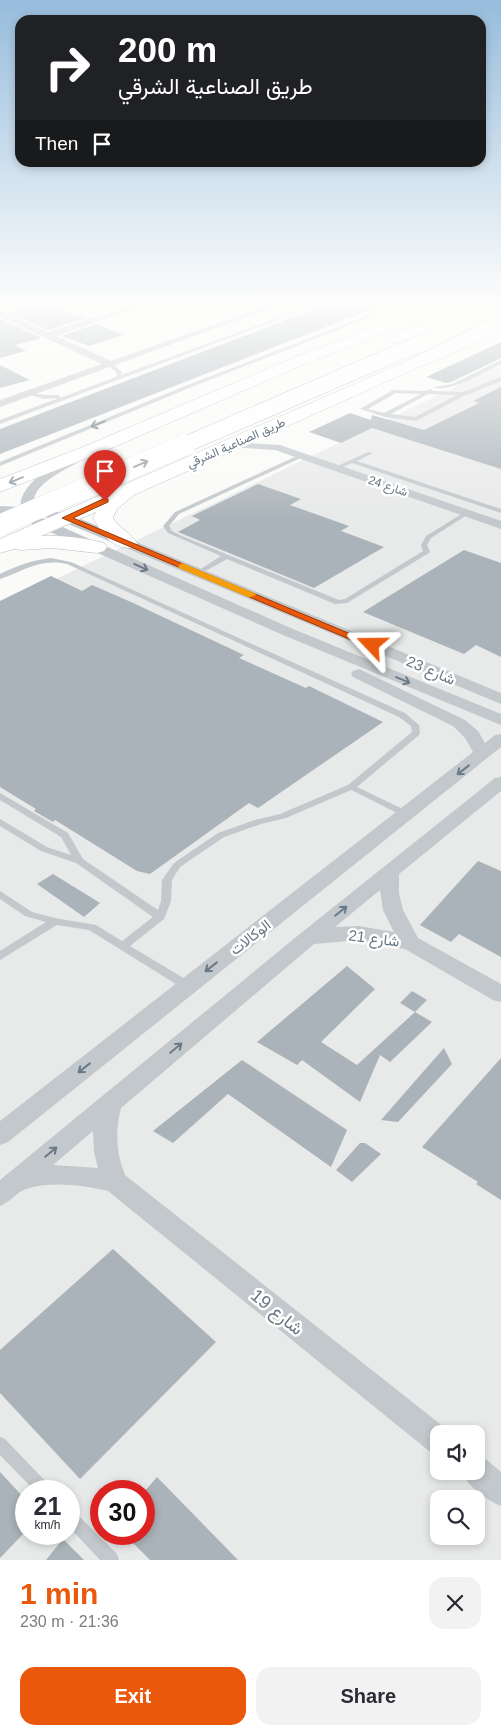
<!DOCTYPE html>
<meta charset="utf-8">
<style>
body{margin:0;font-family:Helvetica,Vazirmatn,sans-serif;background:#f2f2f3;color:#2b2b33;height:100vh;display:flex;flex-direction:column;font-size:19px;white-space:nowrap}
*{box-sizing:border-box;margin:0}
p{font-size:16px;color:#7c7c81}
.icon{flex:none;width:28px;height:28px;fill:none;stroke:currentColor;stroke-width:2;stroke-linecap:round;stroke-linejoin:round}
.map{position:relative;height:1560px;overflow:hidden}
.side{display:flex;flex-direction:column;background:#fff;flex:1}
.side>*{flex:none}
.top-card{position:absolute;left:15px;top:15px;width:471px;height:152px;border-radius:15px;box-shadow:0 2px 8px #0003;background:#202124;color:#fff;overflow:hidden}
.controls{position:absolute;left:430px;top:1425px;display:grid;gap:10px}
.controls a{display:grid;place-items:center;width:55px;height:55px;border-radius:10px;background:#fff;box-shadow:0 2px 8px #0003;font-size:25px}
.speed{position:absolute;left:15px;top:1480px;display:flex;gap:10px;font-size:25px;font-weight:700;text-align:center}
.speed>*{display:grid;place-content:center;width:65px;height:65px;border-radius:50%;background:#fff;box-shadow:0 2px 8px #0003;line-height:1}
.speed small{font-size:12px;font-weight:400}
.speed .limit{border:8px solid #d22;background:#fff;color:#111}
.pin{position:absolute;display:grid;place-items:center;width:42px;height:42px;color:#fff;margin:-51px -21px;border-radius:50% 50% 50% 0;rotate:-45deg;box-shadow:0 0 5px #0007}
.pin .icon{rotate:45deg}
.me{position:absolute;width:55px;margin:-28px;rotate:293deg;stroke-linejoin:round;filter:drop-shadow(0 0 4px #0008)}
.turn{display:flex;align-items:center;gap:18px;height:105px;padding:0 20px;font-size:22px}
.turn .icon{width:65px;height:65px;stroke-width:2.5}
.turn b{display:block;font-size:35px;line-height:42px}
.then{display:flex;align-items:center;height:48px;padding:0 20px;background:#0003;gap:10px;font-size:19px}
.round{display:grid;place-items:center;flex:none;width:52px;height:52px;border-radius:15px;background:#f2f2f3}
.summary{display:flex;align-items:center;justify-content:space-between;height:85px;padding:0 20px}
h1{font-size:30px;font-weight:800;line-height:38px;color:#ea580c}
.cta{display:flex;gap:10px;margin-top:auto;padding:10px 20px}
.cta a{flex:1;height:58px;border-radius:15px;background:#ea580c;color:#fff;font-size:20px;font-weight:800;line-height:58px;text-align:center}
.cta a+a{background:#f2f2f3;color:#2b2b33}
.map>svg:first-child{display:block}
.built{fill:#e8e9e9;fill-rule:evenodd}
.building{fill:#aab3b9}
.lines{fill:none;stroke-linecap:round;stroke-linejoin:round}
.primary-casing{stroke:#b5babe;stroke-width:1}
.highway-casing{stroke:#b4b9bd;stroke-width:1}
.lane{fill:#c3c8cc;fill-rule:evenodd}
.street{fill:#c3c8cc;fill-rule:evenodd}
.primary{fill:#fff;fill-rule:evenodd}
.highway{fill:#fff;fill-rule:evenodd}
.highway-bridge-far1-casing{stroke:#b4b9bd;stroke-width:17;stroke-linecap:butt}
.highway-bridge-casing{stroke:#b4b9bd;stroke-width:21;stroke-linecap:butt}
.highway-bridge-far1{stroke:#fff;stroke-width:16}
.highway-bridge{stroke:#fff;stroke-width:21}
.oneway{stroke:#6a7a87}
.oneway2{stroke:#939fa8}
.route{fill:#ea580c;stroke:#983908}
.slow{fill:#f59e0b}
.labels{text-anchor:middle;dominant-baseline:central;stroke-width:5;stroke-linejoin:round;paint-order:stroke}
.far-street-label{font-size:12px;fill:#657683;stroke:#fff}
.street-label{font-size:15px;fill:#657683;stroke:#fff}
.near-street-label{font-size:18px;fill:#657683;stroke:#fff}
</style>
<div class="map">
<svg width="501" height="1560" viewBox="0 0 501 1560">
<rect width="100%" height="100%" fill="#fafaf8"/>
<path class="built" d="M 501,365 L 501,1560 L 0,1560 L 0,606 ZM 439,1434 L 476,1434 L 476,1471 L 439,1471 ZM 26,1491 L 69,1491 L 69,1534 L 26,1534 ZM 101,1491 L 144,1491 L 144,1534 L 101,1534 ZM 439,1499 L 476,1499 L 476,1536 L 439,1536 Z"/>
<g class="building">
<path d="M 12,303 L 47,303 L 85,318 L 48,330 L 8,313 L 26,308 Z"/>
<path d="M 331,303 L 385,304 L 0,454 L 0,429 Z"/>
<path d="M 0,319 L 42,338 L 15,345 L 26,351 L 0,358 Z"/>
<path d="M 97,324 L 123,335 L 89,346 L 61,336 Z"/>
<path d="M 501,342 L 501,358 L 451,382 L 446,383 L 426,377 Z"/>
<path d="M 0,365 L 30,380 L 0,388 Z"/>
<path d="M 501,387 L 501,469 L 372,428 L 341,443 L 309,432 L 350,413 L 371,420 L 372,415 L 424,430 L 479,403 L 473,401 Z"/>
<path d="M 258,484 L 301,499 L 290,505 L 349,526 L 341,531 L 384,547 L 314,588 L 178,532 L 200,520 L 192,516 Z"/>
<path d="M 464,550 L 501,563 L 501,657 L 476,645 L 464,654 L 363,612 Z"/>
<path d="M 51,576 L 82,591 L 92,585 L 131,602 L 244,655 L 239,658 L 306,688 L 309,686 L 383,722 L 258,808 L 249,803 L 150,874 L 137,871 L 55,820 L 53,822 L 34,811 L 36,809 L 0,787 L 0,601 Z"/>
<path d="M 478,861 L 501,871 L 501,957 L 459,934 L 451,942 L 420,925 Z"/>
<path d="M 53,874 L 100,903 L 84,917 L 37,884 Z"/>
<path d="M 347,966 L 375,989 L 321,1042 L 357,1065 L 415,1012 L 432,1022 L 390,1062 L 380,1055 L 360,1102 L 302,1060 L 297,1065 L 257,1042 Z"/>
<path d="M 412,991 L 427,1000 L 415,1012 L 400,1003 Z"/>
<path d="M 444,1048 L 452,1064 L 398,1122 L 381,1120 Z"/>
<path d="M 501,1058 L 501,1200 L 476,1184 L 478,1182 L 422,1147 Z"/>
<path d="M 242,1060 L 347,1130 L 331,1167 L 228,1094 L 173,1143 L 153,1131 Z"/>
<path d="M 360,1143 L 365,1143 L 381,1154 L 352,1182 L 336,1170 Z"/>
<path d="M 113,1249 L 216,1342 L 80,1479 L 0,1393 L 0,1350 Z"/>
<path d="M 0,1472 L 26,1500 L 26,1531 L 0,1558 Z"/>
<path d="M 157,1477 L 238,1560 L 150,1560 L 124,1534 L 144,1534 L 144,1492 Z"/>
<path d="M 63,1539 L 84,1560 L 46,1560 Z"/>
</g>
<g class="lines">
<defs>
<g id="primary">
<path d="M 437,303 L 456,303 L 454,306 L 305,364 L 100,453 L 0,492 L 0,479 L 88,445 L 293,358 Z"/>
<path d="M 501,324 L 501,333 L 419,367 L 134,495 L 117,509 L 113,518 C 120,529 131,533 137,543 L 134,547 C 114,552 102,533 93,518 L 96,512 L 41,536 C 61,535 85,538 104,543 L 107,547 L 104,551 L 97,553 L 52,548 L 21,550 L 14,549 L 0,553 L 0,539 L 407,361 Z"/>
</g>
<g id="highway">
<path d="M 473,303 L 491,303 L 489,306 L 401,342 L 391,342 L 388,339 L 391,336 Z"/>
<path d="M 501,314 L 501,324 L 419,367 L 407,367 L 405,364 L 407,361 Z"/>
</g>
</defs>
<use href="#primary" class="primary-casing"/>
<use href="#highway" class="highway-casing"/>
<g class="lane">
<path d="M 318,303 L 323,303 L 0,424 L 0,420 L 59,398 L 45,399 L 27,394 L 27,392 L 45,395 L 58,395 L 60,396 L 60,398 L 116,377 L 117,373 L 108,365 L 108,363 L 112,363 L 122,372 L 121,375 Z"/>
<path d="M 401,303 L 406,303 L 194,386 L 0,466 L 0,462 L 190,384 Z"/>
<path d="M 501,360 L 501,364 C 486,371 450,394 434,387 L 452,384 Z"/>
<path d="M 501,377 L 501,381 L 464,396 L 416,421 L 385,417 L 360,409 L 393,390 L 426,391 L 430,389 L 433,391 L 463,392 ZM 396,393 L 421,394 L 384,413 L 368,409 ZM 428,394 L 457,395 L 415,417 L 391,414 Z"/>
<path d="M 368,452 L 373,453 L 357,461 L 501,509 L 501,513 L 352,463 L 338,469 L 333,468 Z"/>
<path d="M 301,454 L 303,455 L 303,457 L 179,514 L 169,526 L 172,531 L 182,536 L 339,600 L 345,599 L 423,551 L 421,545 L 426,536 L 465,512 L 470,513 L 431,538 L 427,545 L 430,552 L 429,553 L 347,603 L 335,604 L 227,559 L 200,574 L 196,574 L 196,572 L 221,556 L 168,533 L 163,526 L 175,512 Z"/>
<path d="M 51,558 L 71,562 L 405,713 L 419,725 L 420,733 L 419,735 L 357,787 L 409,812 L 411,814 L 409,816 L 403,816 L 351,790 L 286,818 L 261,824 L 224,837 L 180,867 L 172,880 L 171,901 L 164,919 L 130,946 L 192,983 L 193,986 L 192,989 L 188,990 L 184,989 L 89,930 L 57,925 L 0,960 L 0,951 L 46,922 L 25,916 L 0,899 L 0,891 L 32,912 L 55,918 L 96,925 L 122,941 L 153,917 L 76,863 L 41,851 L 0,826 L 0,819 L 47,847 L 71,855 L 61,837 L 0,800 L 0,793 L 68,833 L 83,859 L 158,910 L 161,901 L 162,880 L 174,863 L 218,833 L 255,820 L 280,814 L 348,785 L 412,732 L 411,726 L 399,717 L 67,564 C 39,558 24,571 0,579 L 0,574 C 16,566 33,560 51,558 Z"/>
<path d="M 0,1437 L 5,1439 L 50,1486 L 52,1491 L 35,1491 L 0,1455 Z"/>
<path d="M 69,1508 L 74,1511 L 117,1554 L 119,1560 L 100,1560 L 69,1527 Z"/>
</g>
<g class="street">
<path d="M 140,303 L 152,303 L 56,336 L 111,361 L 274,303 L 285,303 L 0,407 L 0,400 L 102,364 L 0,317 L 0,311 L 48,332 Z"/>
<path d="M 232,442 L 280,445 L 501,521 L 501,529 L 275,450 L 228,447 L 226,445 Z"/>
<path d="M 78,454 L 82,456 L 84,458 L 82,460 C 66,470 29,484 34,507 L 71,515 L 501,693 L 501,704 L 61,521 L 39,515 L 42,518 L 293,629 L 501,714 L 501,725 L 283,635 L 32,524 L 25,514 L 0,514 L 0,506 L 21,507 C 17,485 60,459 78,454 Z"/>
<path d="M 359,669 L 465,720 L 478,731 L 485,743 L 495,735 L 501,734 L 501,747 L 8,1142 L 0,1145 L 0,1121 L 473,752 L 465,738 L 453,726 L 353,677 L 351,674 L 353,671 Z"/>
<path d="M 501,777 L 501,791 L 399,874 L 399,893 L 403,910 L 418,938 L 501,984 L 501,1002 L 493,1000 L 405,949 L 359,940 L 314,944 L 121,1108 C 115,1131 116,1153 125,1175 L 449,1431 L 451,1434 L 439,1434 L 439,1456 L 429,1451 L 108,1191 C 83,1185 50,1181 26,1189 C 17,1192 10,1202 0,1206 L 0,1180 L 301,933 L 495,778 ZM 380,890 L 383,910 L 394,932 L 359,926 L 335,927 ZM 93,1131 L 94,1152 L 98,1168 L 53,1165 Z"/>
<path d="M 476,1456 L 487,1460 L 501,1472 L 501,1506 C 485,1499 468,1487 461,1471 L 476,1471 Z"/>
</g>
<use href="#primary" class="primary"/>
<use href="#highway" class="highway"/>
<defs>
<path id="highway-bridge-far1" d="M 182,446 L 418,344"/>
<path id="highway-bridge" d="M 0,525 L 185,445"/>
</defs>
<use href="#highway-bridge-far1" class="highway-bridge-far1-casing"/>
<use href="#highway-bridge" class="highway-bridge-casing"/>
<use href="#highway-bridge-far1" class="highway-bridge-far1"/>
<use href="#highway-bridge" class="highway-bridge"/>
</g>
<defs><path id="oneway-shaft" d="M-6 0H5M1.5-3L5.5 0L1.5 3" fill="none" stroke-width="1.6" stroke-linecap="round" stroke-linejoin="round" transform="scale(1.25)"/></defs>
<g class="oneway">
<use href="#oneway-shaft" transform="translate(98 424) rotate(158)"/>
<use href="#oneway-shaft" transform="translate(141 567) rotate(24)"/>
<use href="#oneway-shaft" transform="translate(403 680) rotate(23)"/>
<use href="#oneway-shaft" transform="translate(463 770) rotate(142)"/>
<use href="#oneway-shaft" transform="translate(341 911) rotate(-39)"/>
<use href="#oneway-shaft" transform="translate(211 967) rotate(142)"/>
<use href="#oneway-shaft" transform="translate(176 1048) rotate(-40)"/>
<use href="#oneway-shaft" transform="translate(84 1068) rotate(142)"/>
<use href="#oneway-shaft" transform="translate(51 1152) rotate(-40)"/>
</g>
<g class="oneway2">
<use href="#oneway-shaft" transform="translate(141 464) rotate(-23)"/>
<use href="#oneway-shaft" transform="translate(16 480) rotate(158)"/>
</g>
<linearGradient id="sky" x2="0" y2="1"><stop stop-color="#96bcdc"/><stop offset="0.58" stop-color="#fdfdfc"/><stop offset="1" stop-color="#fdfdfc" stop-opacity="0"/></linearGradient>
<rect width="501" height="521" fill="url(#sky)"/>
<path class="route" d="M 105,498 L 108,499 L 108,502 L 73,518 L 377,645 L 375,647 L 368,647 L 62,518 Z"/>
<path class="slow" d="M 182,563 L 254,593 L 256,595 L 251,597 L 248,597 L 179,568 L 178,566 Z"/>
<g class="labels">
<g class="far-street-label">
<text transform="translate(236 443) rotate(-24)">طريق الصناعية الشرقي</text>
<text transform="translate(388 486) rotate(19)">شارع 24</text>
</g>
<g class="street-label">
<text transform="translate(431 670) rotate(23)">شارع 23</text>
<text transform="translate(250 937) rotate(-38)">الوكالات</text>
<text transform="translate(374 938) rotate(7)">شارع 21</text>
</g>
<g class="near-street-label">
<text transform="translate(277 1312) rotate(39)">شارع 19</text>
</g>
</g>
</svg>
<div class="controls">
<a><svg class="icon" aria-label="sound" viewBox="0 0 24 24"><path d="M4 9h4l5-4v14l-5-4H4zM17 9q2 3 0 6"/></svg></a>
<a><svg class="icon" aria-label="search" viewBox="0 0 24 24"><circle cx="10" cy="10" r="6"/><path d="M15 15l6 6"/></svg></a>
</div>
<div class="speed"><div>21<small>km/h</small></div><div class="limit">30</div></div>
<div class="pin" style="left:105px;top:501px;background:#d93025"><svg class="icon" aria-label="arrive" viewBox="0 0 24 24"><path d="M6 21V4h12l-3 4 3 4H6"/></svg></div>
<svg class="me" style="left:372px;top:645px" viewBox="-20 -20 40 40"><path d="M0-17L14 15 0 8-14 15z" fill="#ea580c" stroke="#fff" stroke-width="4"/></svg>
<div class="top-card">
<div class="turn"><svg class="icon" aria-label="right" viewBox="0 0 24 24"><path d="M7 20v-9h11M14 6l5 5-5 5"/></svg><div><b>200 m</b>طريق الصناعية الشرقي</div></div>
<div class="then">Then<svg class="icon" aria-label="arrive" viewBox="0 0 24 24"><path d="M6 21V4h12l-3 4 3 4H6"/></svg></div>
</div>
</div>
<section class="side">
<div class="summary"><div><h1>1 min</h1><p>230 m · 21:36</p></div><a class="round"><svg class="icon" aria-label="close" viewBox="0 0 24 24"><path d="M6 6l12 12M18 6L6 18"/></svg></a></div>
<div class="cta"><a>Exit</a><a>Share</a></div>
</section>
